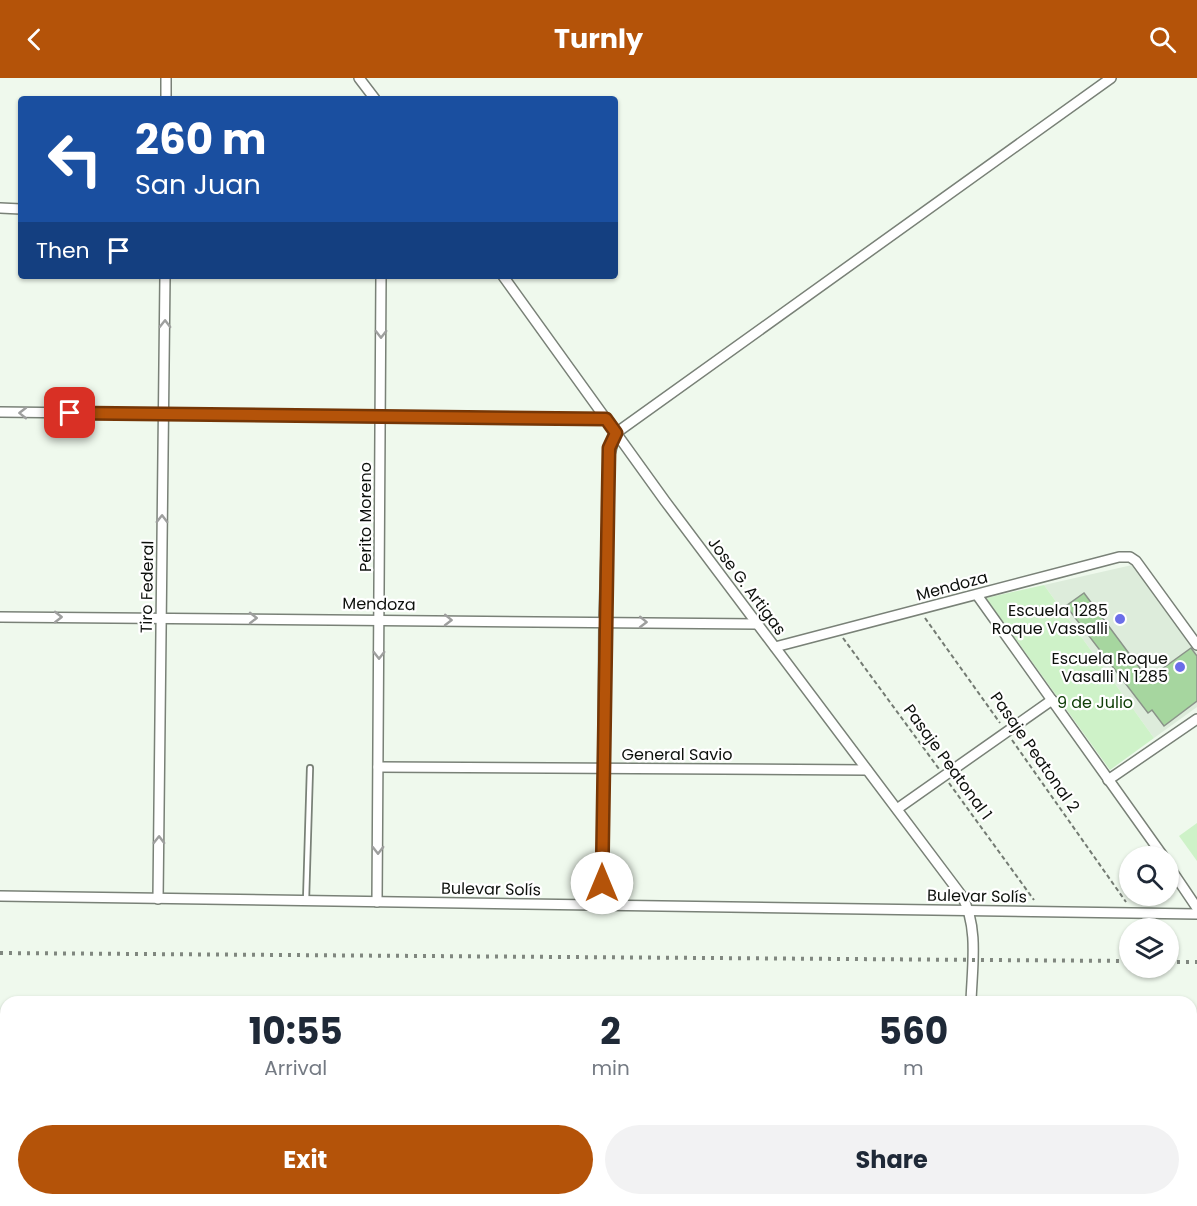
<!DOCTYPE html>
<meta charset="utf-8">
<style>
body{margin:0;font-family:Poppins,sans-serif;background:#f2f2f3;color:#1f2937;height:100vh;display:flex;flex-direction:column;font-size:22px;white-space:nowrap}
*{box-sizing:border-box;margin:0}
p{font-size:20px;color:#747a83}
.icon{flex:none;width:33px;height:33px;fill:none;stroke:currentColor;stroke-width:2;stroke-linecap:round;stroke-linejoin:round}
.map{position:relative;flex:1;overflow:hidden}
.panel{position:absolute;left:0px;top:918px;width:1197px;height:210px;display:flex;flex-direction:column;background:#fff;border-radius:18px 18px 0 0;box-shadow:0 2px 4px #0004}
.panel>*{flex:none}
.guide{position:absolute;left:18px;top:18px;width:600px;height:183px;border-radius:6px;box-shadow:0 2px 4px #0004;background:#1a4fa0;color:#fff;overflow:hidden}
.fabs{position:absolute;left:1119px;top:768px;display:grid;gap:12px}
.fabs a{display:grid;place-items:center;width:60px;height:60px;border-radius:50%;background:#fff;box-shadow:0 2px 4px #0004;font-size:30px}
.pin{position:absolute;display:grid;place-items:center;width:51px;height:51px;color:#fff;margin:-26px;border-radius:12px;box-shadow:0 3px 9px #0006}
.me{position:absolute;width:66px;margin:-33px;rotate:0deg;stroke-linejoin:round;filter:drop-shadow(0 0 4px #0008)}
.turn{display:flex;align-items:center;gap:21px;height:126px;padding:0 18px;font-size:27px}
.turn .icon{width:78px;height:78px;stroke-width:2.5}
.turn b{display:block;font-size:42px;line-height:51px}
.then{display:flex;align-items:center;height:57px;padding:0 18px;background:#0003;gap:12px;font-size:22px}
.eta{display:flex;justify-content:space-evenly;align-items:center;height:102px;text-align:center}
.eta b{font-size:36px;font-weight:700;line-height:42px}
.action{display:flex;gap:12px;margin-top:auto;padding:12px 18px}
.action a{flex:1;height:69px;border-radius:36px;background:#b45309;color:#fff;font-size:24px;font-weight:700;line-height:69px;text-align:center}
.action a+a{background:#f2f2f3;color:#1f2937}
header{display:flex;justify-content:space-between;align-items:center;height:78px;padding:0 18px;background:#b45309;color:#fff;font-size:27px;font-weight:700}
.map>svg:first-child{display:block}
.built{fill:#ddecdb}
.green{fill:#cef2c8}
.building{fill:#a6d69f;stroke:#8a9389;stroke-width:1.5}
.lines{fill:none;stroke-linecap:round;stroke-linejoin:round}
.lane-casing{stroke:#798177;stroke-width:8}
.street-casing{stroke:#798177;stroke-width:12}
.secondary-casing{stroke:#798177;stroke-width:16}
.path{stroke:#747b73;stroke-width:2;stroke-dasharray:4.5 3;stroke-linecap:butt}
.lane{stroke:#fff;stroke-width:4.5}
.street{stroke:#fff;stroke-width:9}
.secondary{stroke:#fff;stroke-width:14}
.rail{stroke:#80877f;stroke-width:4;stroke-dasharray:3 6;stroke-linecap:butt}
.oneway{stroke:#9e9f9e}
.route-casing{stroke:#753606;stroke-width:15}
.route{stroke:#b45309;stroke-width:10}
.poi-dot{fill:#6b6ee8;stroke:#fff;stroke-width:2}
.labels{text-anchor:middle;dominant-baseline:central;stroke-width:4.5;stroke-linejoin:round;paint-order:stroke}
.street-label{font-size:16px;fill:#0d100c;stroke:#fff}
.poi-label{font-size:16px;fill:#0d100c;stroke:#fff;text-anchor:end}
.park-label{font-size:16px;fill:#114009;stroke:#fff}
</style>
<header><svg class="icon" aria-label="back" viewBox="0 0 24 24"><path d="M15 5l-7 7 7 7"/></svg>Turnly<svg class="icon" aria-label="search" viewBox="0 0 24 24"><circle cx="10" cy="10" r="6"/><path d="M15 15l6 6"/></svg></header>
<div class="map">
<svg width="1197" height="1128" viewBox="0 0 1197 1128">
<rect width="100%" height="100%" fill="#eff9ed"/>
<path class="built" d="M 1132,487 L 1197,574 L 1197,629 L 1154,660 L 1044,507 Z"/>
<g class="green">
<path d="M 1044,507 L 1154,660 L 1110,692 L 986,520 Z"/>
<path d="M 1197,745 L 1197,783 L 1179,758 Z"/>
</g>
<path class="building" d="M 1084,515 L 1148,601 L 1191,570 L 1197,578 L 1197,623 L 1164,648 L 1152,632 L 1148,635 L 1066,528 Z"/>
<g class="lines">
<defs>
<path id="lane" d="M 306,823 L 310,690"/>
<g id="street">
<path d="M 166,0 L 166,21"/>
<path d="M 359,0 L 375,21"/>
<path d="M 0,130 L 21,131"/>
<path d="M 503,198 L 665,423 L 962,818 C 979,850 972,889 971,924"/>
<path d="M 0,334 L 606,341"/>
<path d="M 977,517 L 1163,778"/>
<path d="M 0,539 L 757,546"/>
<path d="M 775,569 L 1119,479 L 1130,479 L 1136,483 L 1197,567"/>
<path d="M 378,689 L 867,692"/>
<path d="M 1108,702 L 1197,641"/>
<path d="M 897,731 L 1052,622"/>
<path d="M 1168,787 L 1197,830"/>
<path d="M 0,818 L 1197,836"/>
<path d="M 158,821 L 165,198"/>
<path d="M 377,824 L 381,198"/>
<path d="M 602,827 L 604,544 L 609,379 L 616,355 L 1111,0"/>
<path d="M 160,1128 L 160,1122"/>
<path d="M 352,1128 L 352,1122"/>
<path d="M 548,1128 L 548,1122"/>
<path d="M 758,1128 L 758,1122"/>
<path d="M 967,1128 L 967,1122"/>
<path d="M 1088,1128 L 1088,1122"/>
</g>
<g id="secondary">
<path d="M 0,979 L 6,979"/>
<path d="M 1191,997 L 1197,997"/>
<path d="M 0,999 L 6,999"/>
<path d="M 1191,1015 L 1197,1015"/>
</g>
</defs>
<use href="#lane" class="lane-casing"/>
<use href="#street" class="street-casing"/>
<use href="#secondary" class="secondary-casing"/>
<g class="path">
<path d="M 925,540 L 1000,645"/>
<path d="M 843,560 L 939,691"/>
<path d="M 1012,662 L 1126,824"/>
<path d="M 949,705 L 1034,822"/>
</g>
<use href="#lane" class="lane"/>
<use href="#street" class="street"/>
<use href="#secondary" class="secondary"/>
<g class="rail">
<path d="M 0,875 L 1130,883"/>
<path d="M 1168,884 L 1197,884"/>
</g>
</g>
<defs><path id="oneway-chevron" d="M-2-3.5L2.5 0L-2 3.5" fill="none" stroke-width="1.6" stroke-linecap="round" stroke-linejoin="round" transform="scale(1.5)"/></defs>
<g class="oneway">
<use href="#oneway-chevron" transform="translate(165 246) rotate(-89)"/>
<use href="#oneway-chevron" transform="translate(381 256) rotate(90)"/>
<use href="#oneway-chevron" transform="translate(23 335) rotate(-179)"/>
<use href="#oneway-chevron" transform="translate(162 441) rotate(-89)"/>
<use href="#oneway-chevron" transform="translate(58 539)"/>
<use href="#oneway-chevron" transform="translate(253 540)"/>
<use href="#oneway-chevron" transform="translate(448 542) rotate(1)"/>
<use href="#oneway-chevron" transform="translate(643 544) rotate(1)"/>
<use href="#oneway-chevron" transform="translate(379 577) rotate(90)"/>
<use href="#oneway-chevron" transform="translate(159 762) rotate(-89)"/>
<use href="#oneway-chevron" transform="translate(378 772) rotate(90)"/>
</g>
<g class="lines">
<defs>
<path id="route" d="M 70,335 L 606,341 L 616,355 L 609,370 L 608,426 L 602,805"/>
</defs>
<use href="#route" class="route-casing"/>
<use href="#route" class="route"/>
</g>
<g class="poi-dot">
<circle cx="1120" cy="541" r="6"/>
<circle cx="1180" cy="589" r="6"/>
</g>
<g class="labels">
<g class="street-label">
<text transform="translate(365 439) rotate(-90)">Perito Moreno</text>
<text transform="translate(747 508) rotate(53)">Jose G. Artigas</text>
<text transform="translate(952 508) rotate(-15)">Mendoza</text>
<text transform="translate(147 509) rotate(-89)">Tiro Federal</text>
<text transform="translate(379 526) rotate(1)">Mendoza</text>
<text transform="translate(1035 674) rotate(55)">Pasaje Peatonal 2</text>
<text x="677" y="676">General Savio</text>
<text transform="translate(948 684) rotate(54)">Pasaje Peatonal 1</text>
<text transform="translate(491 811) rotate(1)">Bulevar Solís</text>
<text transform="translate(977 818) rotate(1)">Bulevar Solís</text>
</g>
<g class="poi-label">
<text x="1108" y="532">Escuela 1285<tspan x="1108" dy="18">Roque Vassalli</tspan></text>
<text x="1168" y="580">Escuela Roque<tspan x="1168" dy="18">Vasalli N 1285</tspan></text>
</g>
<g class="park-label">
<text x="1095" y="624">9 de Julio</text>
</g>
</g>
</svg>
<div class="fabs">
<a><svg class="icon" aria-label="search" viewBox="0 0 24 24"><circle cx="10" cy="10" r="6"/><path d="M15 15l6 6"/></svg></a>
<a><svg class="icon" aria-label="layers" viewBox="0 0 24 24"><path d="M12 4l9 5-9 5-9-5zM3 14l9 5 9-5"/></svg></a>
</div>
<div class="pin" style="left:70px;top:335px;background:#d93025"><svg class="icon" aria-label="arrive" viewBox="0 0 24 24"><path d="M6 21V4h12l-3 4 3 4H6"/></svg></div>
<svg class="me" style="left:602px;top:805px" viewBox="-20 -20 40 40"><circle r="19" fill="#fff"/><path d="M0-13L10 11 0 6-10 11z" fill="#b45309"/></svg>
<div class="guide">
<div class="turn"><svg class="icon" aria-label="left" viewBox="0 0 24 24"><path d="M17 20v-9H6M10 6l-5 5 5 5"/></svg><div><b>260 m</b>San Juan</div></div>
<div class="then">Then<svg class="icon" aria-label="arrive" viewBox="0 0 24 24"><path d="M6 21V4h12l-3 4 3 4H6"/></svg></div>
</div>
<section class="panel">
<div class="eta">
<div><b>10:55</b><p>Arrival</p></div>
<div><b>2</b><p>min</p></div>
<div><b>560</b><p>m</p></div>
</div>
<div class="action"><a>Exit</a><a>Share</a></div>
</section>
</div>
